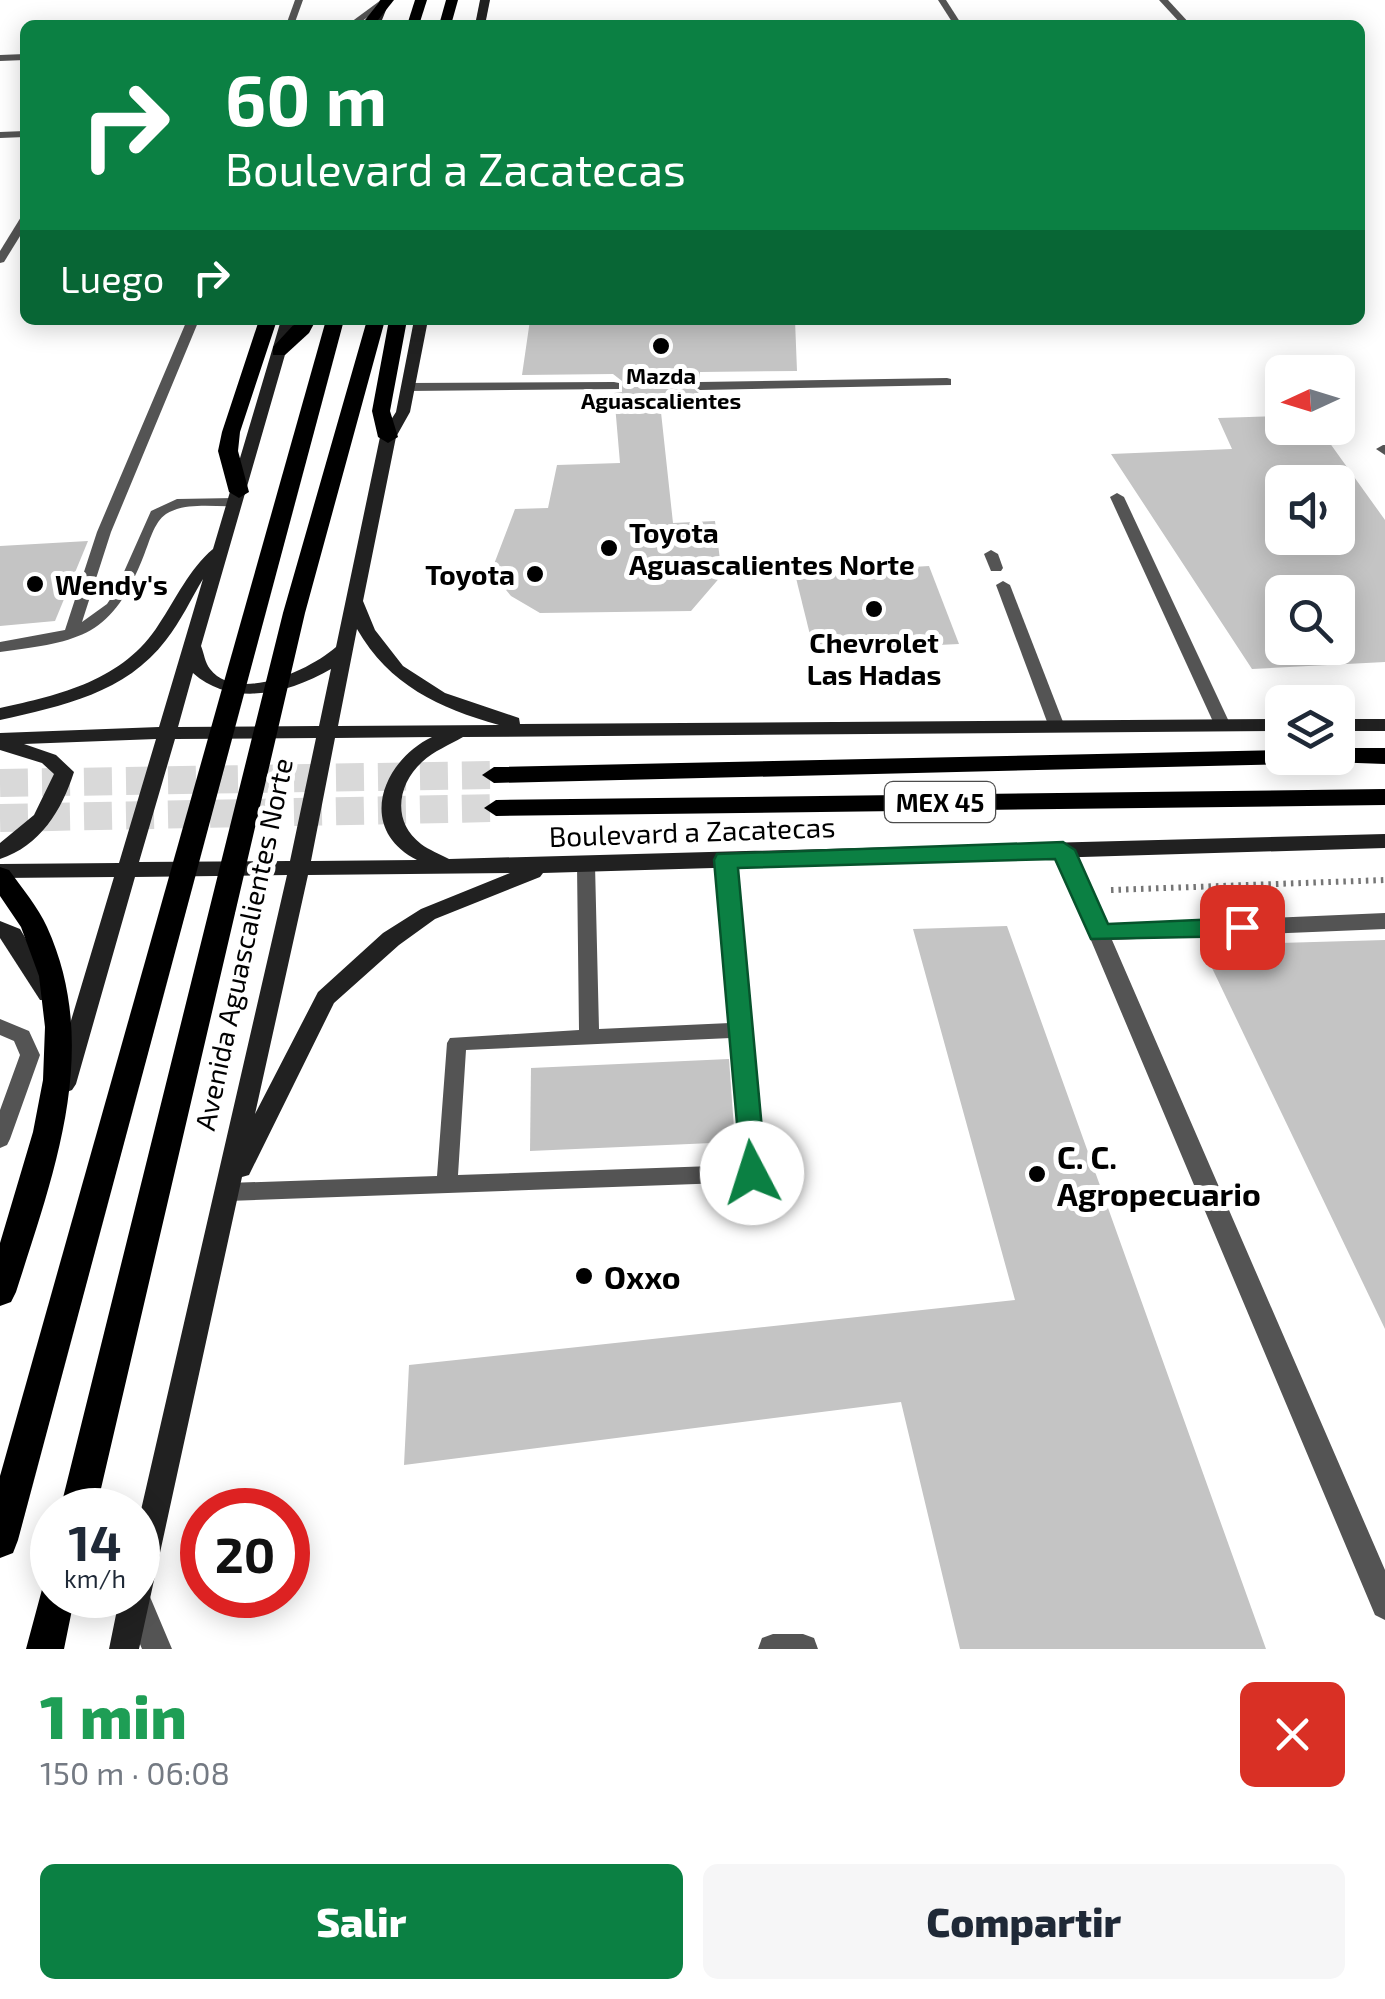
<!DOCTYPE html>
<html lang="es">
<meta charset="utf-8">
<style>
body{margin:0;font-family:"Exo 2",sans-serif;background:#f6f6f7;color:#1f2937;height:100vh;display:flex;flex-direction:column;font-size:38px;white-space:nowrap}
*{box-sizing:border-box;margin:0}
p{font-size:32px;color:#747a83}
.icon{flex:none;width:55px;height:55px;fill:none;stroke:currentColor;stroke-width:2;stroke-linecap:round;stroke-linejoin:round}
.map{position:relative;height:1649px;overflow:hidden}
.side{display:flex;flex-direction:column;background:#fff;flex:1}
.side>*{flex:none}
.banner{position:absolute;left:20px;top:20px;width:1345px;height:305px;border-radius:15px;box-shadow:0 5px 25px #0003;background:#0b8043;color:#fff;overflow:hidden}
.needle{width:65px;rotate:266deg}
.buttons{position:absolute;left:1265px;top:355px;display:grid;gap:20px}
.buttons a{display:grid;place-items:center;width:90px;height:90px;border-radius:15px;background:#fff;box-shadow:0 5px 25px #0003;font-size:50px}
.speed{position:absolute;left:30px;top:1488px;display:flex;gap:20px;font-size:50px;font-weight:700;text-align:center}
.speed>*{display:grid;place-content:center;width:130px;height:130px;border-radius:50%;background:#fff;box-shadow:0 5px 25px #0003;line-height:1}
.speed small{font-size:25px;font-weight:400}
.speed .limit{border:15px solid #d22;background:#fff;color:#111}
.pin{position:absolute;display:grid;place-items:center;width:85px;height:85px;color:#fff;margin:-42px;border-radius:20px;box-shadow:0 5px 15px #0006}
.me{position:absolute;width:110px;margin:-55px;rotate:355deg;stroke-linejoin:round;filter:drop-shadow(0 0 8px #0008)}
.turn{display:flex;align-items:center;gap:35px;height:210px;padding:0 40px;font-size:45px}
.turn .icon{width:130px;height:130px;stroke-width:2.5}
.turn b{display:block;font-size:70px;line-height:85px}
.then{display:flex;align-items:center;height:95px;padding:0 40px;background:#0003;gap:20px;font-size:38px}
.round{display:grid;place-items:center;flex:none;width:105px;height:105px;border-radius:15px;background:#f6f6f7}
.head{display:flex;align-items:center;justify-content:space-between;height:170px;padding:0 40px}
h1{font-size:60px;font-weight:800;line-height:75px;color:#1e9e55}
.button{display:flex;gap:20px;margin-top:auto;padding:20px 40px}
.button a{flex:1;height:115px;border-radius:15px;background:#0b8043;color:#fff;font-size:40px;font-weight:800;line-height:115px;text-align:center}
.button a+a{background:#f6f6f7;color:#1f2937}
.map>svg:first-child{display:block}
.building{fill:#c4c4c4;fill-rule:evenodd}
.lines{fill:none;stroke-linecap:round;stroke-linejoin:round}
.primary-tunnel{stroke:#d9d9d9;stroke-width:28;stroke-dasharray:28 14;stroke-linecap:butt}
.path{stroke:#767676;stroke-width:6;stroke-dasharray:2.5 5;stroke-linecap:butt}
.service{fill:#545454;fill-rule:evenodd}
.minor{fill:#545454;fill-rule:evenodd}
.tertiary{fill:#545454;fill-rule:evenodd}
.secondary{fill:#212121;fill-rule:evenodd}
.primary{fill:#000;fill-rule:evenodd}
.route{fill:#0b8043;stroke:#07532c;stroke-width:2.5}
.poi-dot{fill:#000;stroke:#fff;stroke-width:4}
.labels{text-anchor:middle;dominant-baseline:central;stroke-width:10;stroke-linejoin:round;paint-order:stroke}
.far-poi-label{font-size:22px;font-weight:bold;fill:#000;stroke:#fff}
.shield{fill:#fff;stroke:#4c4c4c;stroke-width:2.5}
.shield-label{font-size:25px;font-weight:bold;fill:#000}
.poi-label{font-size:28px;font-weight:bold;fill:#000;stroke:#fff;text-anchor:start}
.street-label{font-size:28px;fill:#000;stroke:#fff}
.near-poi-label{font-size:32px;font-weight:bold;fill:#000;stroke:#fff;text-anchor:start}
</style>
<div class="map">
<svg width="1385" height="1649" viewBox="0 0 1385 1649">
<rect width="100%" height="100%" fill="#fff"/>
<g class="building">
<path d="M 530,320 L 795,320 L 797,371 L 700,372 L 700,378 L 690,385 L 700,394 L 699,401 L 660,403 L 673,523 L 715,521 L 722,575 L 691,611 L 540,613 L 511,596 L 491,572 L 515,509 L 548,508 L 557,465 L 620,463 L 614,393 L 622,392 L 622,381 L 613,374 L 522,375 Z"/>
<path d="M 1282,416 L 1282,428 L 1319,428 L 1385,520 L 1385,662 L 1252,669 L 1111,454 L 1232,449 L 1218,418 ZM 1282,482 L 1338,482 L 1338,538 L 1282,538 ZM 1282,592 L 1338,592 L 1338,648 L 1282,648 Z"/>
<path d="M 88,541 L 55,621 L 0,626 L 0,546 Z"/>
<path d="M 929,566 L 959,644 L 814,651 L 795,574 Z"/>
<path d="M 1007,926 L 1266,1649 L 960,1649 L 901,1402 L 404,1465 L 409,1365 L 1015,1300 L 913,929 Z"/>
<path d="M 1385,940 L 1385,1329 L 1201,945 Z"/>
<path d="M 729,1059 L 735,1142 L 530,1151 L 531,1068 Z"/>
</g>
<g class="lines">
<g class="primary-tunnel">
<path d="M 0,783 L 494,775"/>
<path d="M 0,818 L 496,808"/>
</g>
<path class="path" d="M 1111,890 L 1385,880"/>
<g class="service">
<path d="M 295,0 L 303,0 L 294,25 L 286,25 Z"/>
<path d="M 381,0 L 389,1 L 357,25 L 347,25 Z"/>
<path d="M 938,0 L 946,0 L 962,25 L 954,25 Z"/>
<path d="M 1159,0 L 1168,0 L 1191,25 L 1182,25 Z"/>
<path d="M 25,54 L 25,60 L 0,61 L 0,55 Z"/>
<path d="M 25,131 L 25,137 L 0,138 L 0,132 Z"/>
<path d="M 25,216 L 25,228 L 4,262 L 0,263 L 0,251 L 21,217 Z"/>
<path d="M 187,320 L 199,320 L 111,532 L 82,622 L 107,604 L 115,592 L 151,511 L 177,499 L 235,498 L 242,502 L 235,506 C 213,507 185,502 166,514 C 154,522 149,543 144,555 C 112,637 82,641 0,652 L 0,642 L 65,630 L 97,532 Z"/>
<path d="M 947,378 L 951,379 L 951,385 L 700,390 L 694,386 L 700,382 Z"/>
<path d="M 614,382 L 619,383 L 619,389 L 408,391 L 402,387 L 408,383 Z"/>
<path d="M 1383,445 L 1385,445 L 1385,455 L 1376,449 Z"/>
<path d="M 1117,493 L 1124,497 L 1231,726 L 1229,730 L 1217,730 L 1215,726 L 1110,497 Z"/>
<path d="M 991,550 L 998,554 L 1003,568 L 1001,571 L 991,571 L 984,554 Z"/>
<path d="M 1003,581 L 1010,585 L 1065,727 L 1063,731 L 1057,732 L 1049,727 L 996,585 Z"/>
<path d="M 726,854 L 735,860 L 763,1173 L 760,1179 L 752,1182 L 228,1201 L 220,1198 L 217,1192 L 220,1186 L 228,1183 L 437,1176 L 447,1043 L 450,1038 L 579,1030 L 577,865 L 580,861 L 586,859 L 595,865 L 599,1029 L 730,1023 L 717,860 ZM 731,1038 L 741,1165 L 458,1175 L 466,1050 Z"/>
<path d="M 0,1019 L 29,1031 L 40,1055 L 10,1139 L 7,1145 L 0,1148 L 0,1110 L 20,1055 L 14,1041 L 0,1035 Z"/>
</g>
<g class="minor">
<path d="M 1063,843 L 1073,850 L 1106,925 L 1385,913 L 1385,929 L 1112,940 L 1385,1570 L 1385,1620 L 1375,1615 L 1053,850 Z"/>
<path d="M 773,1634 L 803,1634 L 814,1638 L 818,1649 L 758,1649 L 762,1638 Z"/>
</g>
<path class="tertiary" d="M 138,1581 L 145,1585 L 172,1649 L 142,1649 L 120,1595 L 138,1595 Z"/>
<g class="secondary">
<path d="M 380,0 L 390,0 L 380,25 L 370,25 Z"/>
<path d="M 480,0 L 490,0 L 485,25 L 475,25 Z"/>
<path d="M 281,320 L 295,320 L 201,646 C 204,653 205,663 210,669 C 237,704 310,670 336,647 L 380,437 L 396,412 L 414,320 L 428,320 L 410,412 L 396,437 L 363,601 L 375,630 L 403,666 L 445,693 L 519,718 L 520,724 L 1282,719 L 1282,731 L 463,737 C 449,745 434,751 422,762 C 397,785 392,822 421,844 C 429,850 440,854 449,859 L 1385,834 L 1385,848 L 543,873 L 540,877 L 435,919 L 399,945 L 334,1003 L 249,1175 L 242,1177 L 139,1649 L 109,1649 L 120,1595 L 138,1595 L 138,1523 L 287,875 L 135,877 L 76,1084 L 72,1090 L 64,1093 L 56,1090 L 52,1084 L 114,877 L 0,878 L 0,864 L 119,863 L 156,739 L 24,744 L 56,755 L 74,772 C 62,810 40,846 0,859 L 0,843 L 34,815 L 54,774 L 42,763 L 0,750 L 0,733 L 159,727 L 203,579 C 191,599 181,621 166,640 C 126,693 62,706 0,720 L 0,708 C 60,695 124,680 159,624 C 176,599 189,569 213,549 ZM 357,629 C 389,685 439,708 499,725 L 338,726 ZM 331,669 L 319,726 L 178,727 L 193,673 C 232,708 290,693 331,669 ZM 432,737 C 382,761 356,829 417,860 L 311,861 L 335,738 ZM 316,738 L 290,861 L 139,862 L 175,739 ZM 510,873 L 421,909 L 383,933 L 318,992 L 255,1114 L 308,875 Z"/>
<rect x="1338" y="719" width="47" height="12"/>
<path d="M 0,921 L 20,929 L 59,994 L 56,1000 L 40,1000 L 0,938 Z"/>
</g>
<g class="primary">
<path d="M 381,0 L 394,0 L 374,25 L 361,25 Z"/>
<path d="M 415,0 L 427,0 L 419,25 L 407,25 Z"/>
<path d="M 446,0 L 458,0 L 451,25 L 439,25 Z"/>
<path d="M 259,320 L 277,320 L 240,432 L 238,451 L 249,492 L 239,498 L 229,492 L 218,451 L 222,432 Z"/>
<path d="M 298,320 L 316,320 L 309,333 L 285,355 L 273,355 L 273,347 Z"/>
<path d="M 326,320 L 344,320 L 18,1540 L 13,1553 L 0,1558 L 0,1476 Z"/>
<path d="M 367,320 L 385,320 L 305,613 L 96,1510 L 60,1510 L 283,613 Z"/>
<path d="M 389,320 L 407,320 L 390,411 L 398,437 L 388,443 L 378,437 L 372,411 Z"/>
<path d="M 1338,748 L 1385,748 L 1385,764 L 1330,762 L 1327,758 L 1338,758 Z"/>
<path d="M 1282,750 L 1282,758 L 1297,758 L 1293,764 L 494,783 L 482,775 L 494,767 Z"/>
<path d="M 1385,789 L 1385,805 L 496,816 L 484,808 L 496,800 Z"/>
<path d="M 0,867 L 9,870 C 22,888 38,907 47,927 C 102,1048 54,1173 16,1292 L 11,1302 L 0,1306 L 0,1243 L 33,1132 L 43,1080 L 45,1027 L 39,976 L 21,927 L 0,896 Z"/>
<path d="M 52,1578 L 52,1595 L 75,1595 L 64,1649 L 26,1649 L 44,1582 Z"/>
</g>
</g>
<path class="route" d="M 1063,842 L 1075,850 L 1108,924 L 1242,918 L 1254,927 L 1242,936 L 1091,939 L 1055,859 L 738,868 L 766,1173 L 762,1181 L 742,1181 L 714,860 L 717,854 Z"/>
<g class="poi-dot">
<circle cx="661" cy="346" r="10"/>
<circle cx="609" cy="548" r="10"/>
<circle cx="535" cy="574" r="10"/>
<circle cx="35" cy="584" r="10"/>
<circle cx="874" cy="609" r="10"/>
<circle cx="1037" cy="1174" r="10"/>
<circle cx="584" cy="1276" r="10"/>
</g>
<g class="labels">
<g class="far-poi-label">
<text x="661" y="375">Mazda<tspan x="661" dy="25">Aguascalientes</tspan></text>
</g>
<rect class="shield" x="885" y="782" width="110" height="40" rx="8"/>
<g class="shield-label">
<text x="940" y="802">MEX 45</text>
</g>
<g class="poi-label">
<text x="629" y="532">Toyota<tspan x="629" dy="32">Aguascalientes Norte</tspan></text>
<text x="515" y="574" text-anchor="end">Toyota</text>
<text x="55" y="584">Wendy's</text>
<text x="874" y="642" text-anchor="middle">Chevrolet<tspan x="874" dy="32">Las Hadas</tspan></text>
</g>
<g class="street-label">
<text transform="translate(692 831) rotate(-2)">Boulevard a Zacatecas</text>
<text transform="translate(243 944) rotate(-78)">Avenida Aguascalientes Norte</text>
</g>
<g class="near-poi-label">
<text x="1057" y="1156">C. C.<tspan x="1057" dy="37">Agropecuario</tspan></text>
<text x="604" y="1276">Oxxo</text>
</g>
</g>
</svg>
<div class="buttons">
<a><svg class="needle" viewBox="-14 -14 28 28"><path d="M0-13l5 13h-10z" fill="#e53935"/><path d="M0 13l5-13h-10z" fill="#747a83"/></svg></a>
<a><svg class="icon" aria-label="sound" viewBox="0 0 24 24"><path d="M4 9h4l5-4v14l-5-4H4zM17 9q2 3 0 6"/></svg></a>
<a><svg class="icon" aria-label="search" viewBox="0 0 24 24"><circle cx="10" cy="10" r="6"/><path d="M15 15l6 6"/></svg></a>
<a><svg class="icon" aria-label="layers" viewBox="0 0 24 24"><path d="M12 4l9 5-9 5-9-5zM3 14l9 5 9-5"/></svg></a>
</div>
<div class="speed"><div>14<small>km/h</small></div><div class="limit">20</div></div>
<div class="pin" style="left:1242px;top:927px;background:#d93025"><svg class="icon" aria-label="arrive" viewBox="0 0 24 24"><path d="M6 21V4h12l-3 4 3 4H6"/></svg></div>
<svg class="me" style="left:752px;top:1173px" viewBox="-20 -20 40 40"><circle r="19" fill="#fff"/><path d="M0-13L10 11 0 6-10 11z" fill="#0b8043"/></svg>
<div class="banner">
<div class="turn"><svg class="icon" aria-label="right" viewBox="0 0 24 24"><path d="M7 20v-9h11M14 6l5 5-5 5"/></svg><div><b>60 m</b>Boulevard a Zacatecas</div></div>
<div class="then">Luego<svg class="icon" aria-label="right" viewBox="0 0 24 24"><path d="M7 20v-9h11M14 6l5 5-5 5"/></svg></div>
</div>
</div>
<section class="side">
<div class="head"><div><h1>1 min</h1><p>150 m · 06:08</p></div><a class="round" style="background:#d93025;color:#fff"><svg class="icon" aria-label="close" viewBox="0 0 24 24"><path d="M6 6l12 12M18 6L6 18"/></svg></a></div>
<div class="button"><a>Salir</a><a>Compartir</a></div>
</section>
